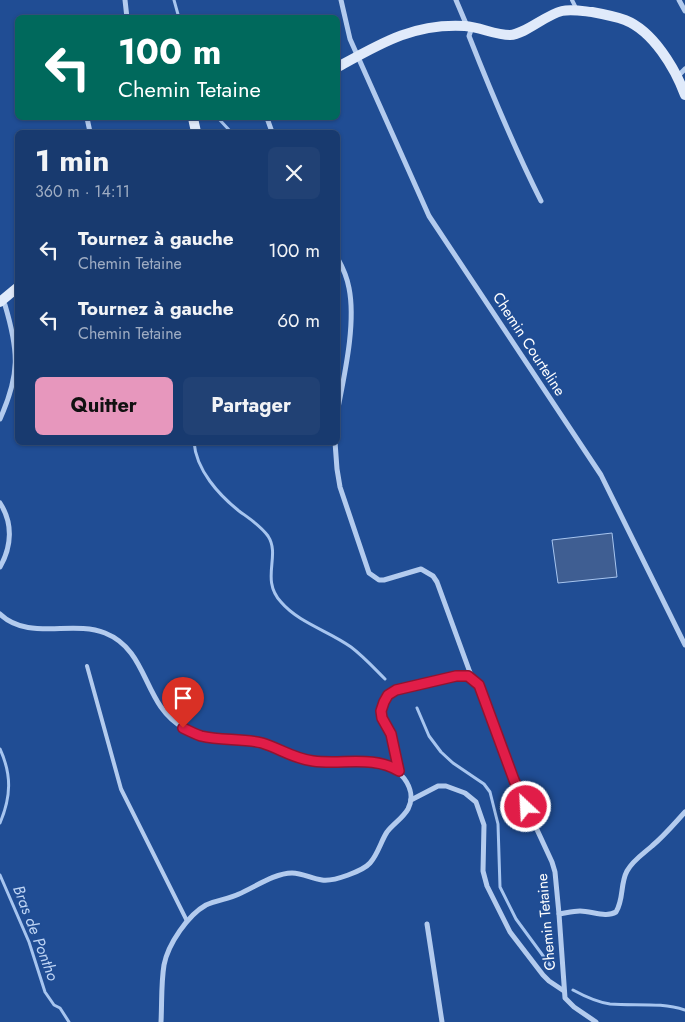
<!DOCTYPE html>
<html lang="fr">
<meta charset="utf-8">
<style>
body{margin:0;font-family:Jost,sans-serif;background:#214174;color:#f1f3f6;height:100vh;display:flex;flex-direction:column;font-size:19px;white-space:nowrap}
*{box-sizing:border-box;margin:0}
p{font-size:16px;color:#9fadc3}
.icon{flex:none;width:28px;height:28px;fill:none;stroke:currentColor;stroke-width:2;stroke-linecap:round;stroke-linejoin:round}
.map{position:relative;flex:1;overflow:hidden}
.details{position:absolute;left:15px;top:130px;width:325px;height:315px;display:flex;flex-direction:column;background:#183a6f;border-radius:8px;box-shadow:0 1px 4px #0004,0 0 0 1px #365482}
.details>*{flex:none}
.banner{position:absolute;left:15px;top:15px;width:325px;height:105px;border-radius:8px;box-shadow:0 1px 4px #0004,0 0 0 1px #365482;background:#00695c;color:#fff;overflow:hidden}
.pin{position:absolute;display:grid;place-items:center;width:42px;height:42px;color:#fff;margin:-51px -21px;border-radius:50% 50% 50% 0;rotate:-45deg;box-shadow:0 0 5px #0007}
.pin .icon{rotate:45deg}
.me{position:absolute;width:55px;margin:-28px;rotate:335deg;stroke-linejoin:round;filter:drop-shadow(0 0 4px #0008)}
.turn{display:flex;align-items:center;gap:18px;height:105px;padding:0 20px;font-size:22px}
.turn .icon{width:65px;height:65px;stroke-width:2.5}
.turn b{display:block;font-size:35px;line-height:42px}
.round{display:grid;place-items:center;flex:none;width:52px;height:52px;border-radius:8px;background:#214174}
.headline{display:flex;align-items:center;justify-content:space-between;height:85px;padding:0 20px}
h1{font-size:30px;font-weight:700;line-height:38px}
.action{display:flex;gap:10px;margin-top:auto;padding:10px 20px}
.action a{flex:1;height:58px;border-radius:8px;background:#e797bd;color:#111;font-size:20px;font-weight:700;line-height:58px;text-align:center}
.action a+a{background:#214174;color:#f1f3f6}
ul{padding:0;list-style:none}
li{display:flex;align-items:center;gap:15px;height:70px;padding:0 20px}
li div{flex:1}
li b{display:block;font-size:19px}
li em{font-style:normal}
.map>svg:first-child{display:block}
.water{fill:#3f5e92;stroke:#a7c5ef}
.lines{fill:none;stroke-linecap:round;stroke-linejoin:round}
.stream{stroke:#a7c5ef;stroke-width:3}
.service{stroke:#b3cbee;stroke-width:4}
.minor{stroke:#b3cbee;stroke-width:5}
.secondary{stroke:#e0eafa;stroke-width:10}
.route-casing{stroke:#92132f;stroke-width:12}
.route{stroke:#e11d48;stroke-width:9}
.labels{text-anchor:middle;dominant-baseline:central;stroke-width:4;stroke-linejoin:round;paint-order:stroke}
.street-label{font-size:15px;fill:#fff;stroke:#204d94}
.water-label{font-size:16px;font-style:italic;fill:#bfd5f5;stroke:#204d94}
</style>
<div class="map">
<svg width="685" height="1022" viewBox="0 0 685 1022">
<rect width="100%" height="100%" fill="#204d94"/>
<path class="water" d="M 612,533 L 617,577 L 558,583 L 552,540 Z"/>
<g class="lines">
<g class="stream">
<path d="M 174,0 L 179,18"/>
<path d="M 218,118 L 231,132"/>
<path d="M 194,442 C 196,470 219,495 239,511 C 250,519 260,525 268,536 C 281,556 260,579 281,602 C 299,623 329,631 351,647 C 363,656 374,668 385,679"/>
<path d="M 417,708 L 429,736 L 441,752 L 453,763 L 484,784 L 490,792 L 498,824 L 500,887 L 516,919 L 552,968"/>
<path d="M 0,749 C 12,775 11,797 0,823"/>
<path d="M 0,875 L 29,942 L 45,992 L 54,1005 L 60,1008 L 69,1022"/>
<path d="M 573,990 C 584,996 596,1002 610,1004 C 635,1006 661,1002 685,1010"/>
</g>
<g class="service">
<path d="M 572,0 L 576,8"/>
<path d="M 87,666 L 121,789 L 187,921"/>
</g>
<g class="minor">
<path d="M 125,0 L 127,18"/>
<path d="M 341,0 L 350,39 L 429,216 L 601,475 L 685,645"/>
<path d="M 456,0 L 467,26"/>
<path d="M 679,0 L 685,11"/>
<path d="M 472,27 L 469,36 C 491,92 514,147 541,201"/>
<path d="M 678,76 L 685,69"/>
<path d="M 87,118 L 90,132"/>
<path d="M 267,118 L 272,132"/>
<path d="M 338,259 C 343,268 347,277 349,288 C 356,323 345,372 338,408"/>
<path d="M 0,419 C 20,374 19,352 5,305 L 2,301"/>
<path d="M 335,442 L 337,469 L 340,487 L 369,573 L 379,580 L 384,580 L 421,569 L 433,576 L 437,582 L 472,678"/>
<path d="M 0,503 C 13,523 12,546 0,567"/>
<path d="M 0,614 C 28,641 72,620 105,633 C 150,651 142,705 184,728 C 208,742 235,736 261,743 C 271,745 280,752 289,755 C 296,758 304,760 311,761 C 332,765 355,759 377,762 C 397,764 419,788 408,809 C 403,818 393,824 387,832 C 381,841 378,854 370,863 C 363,871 333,882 322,880 C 312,879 303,873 292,873 C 275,873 255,887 239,894 C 229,899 217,900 206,905 C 188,915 168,944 164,965 C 161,983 162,1003 161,1022"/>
<path d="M 399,771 L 391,734 L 382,718 L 381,711 L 383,702 L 388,695 L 396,690 L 457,676 L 469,676 L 479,685 L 514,780 L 552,862 L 555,872 L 559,914 L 565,998 L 574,1007 L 596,1022"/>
<path d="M 411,800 L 438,786 L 446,786 L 465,793 L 476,802 L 484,825 L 483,871 L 487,886 L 510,932 L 543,975 L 549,981 L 564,991"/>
<path d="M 559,914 C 566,913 573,911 580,911 C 592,911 606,918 616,912 C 624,899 620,884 627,871 C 633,860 643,854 652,846 C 664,836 674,824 685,812"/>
<path d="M 427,924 L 442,1022"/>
</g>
<g class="secondary">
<path d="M 338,67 C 381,43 414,23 465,26 C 480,27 495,35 510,35 C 526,34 545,15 562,11 C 571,9 582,11 592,12 C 603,14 614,16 625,20 C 653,31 675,68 685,95"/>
<path d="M 193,118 L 196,132"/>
<path d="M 0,302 L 18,287"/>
</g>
</g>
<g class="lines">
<defs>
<path id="route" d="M 183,728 C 189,731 195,734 201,736 C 221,741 242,738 262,743 C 279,748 294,759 313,761 C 342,765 373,755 399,771 L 391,734 L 382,718 L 381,711 L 384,702 L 388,695 L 396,690 L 456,676 L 468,676 L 479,685 L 514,780 L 526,807"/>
</defs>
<use href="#route" class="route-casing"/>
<use href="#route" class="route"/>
</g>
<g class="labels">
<g class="street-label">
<text transform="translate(529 344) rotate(57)">Chemin Courteline</text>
<text transform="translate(546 922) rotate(-95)">Chemin Tetaine</text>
</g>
<g class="water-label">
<text transform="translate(36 933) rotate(69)">Bras de Pontho</text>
</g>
</g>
</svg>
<div class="pin" style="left:183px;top:728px;background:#d93025"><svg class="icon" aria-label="arrive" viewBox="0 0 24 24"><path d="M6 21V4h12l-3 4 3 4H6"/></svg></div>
<svg class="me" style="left:526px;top:807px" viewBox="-20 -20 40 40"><circle r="17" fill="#e11d48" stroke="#fff" stroke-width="3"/><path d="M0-11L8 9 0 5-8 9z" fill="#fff"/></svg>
<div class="banner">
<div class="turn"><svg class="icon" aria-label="left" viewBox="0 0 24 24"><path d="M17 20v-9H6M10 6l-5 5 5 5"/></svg><div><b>100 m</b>Chemin Tetaine</div></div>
</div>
<section class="details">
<div class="headline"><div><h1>1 min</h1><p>360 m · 14:11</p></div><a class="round"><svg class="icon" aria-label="close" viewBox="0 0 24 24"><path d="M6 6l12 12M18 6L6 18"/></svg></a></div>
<ul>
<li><svg class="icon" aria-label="left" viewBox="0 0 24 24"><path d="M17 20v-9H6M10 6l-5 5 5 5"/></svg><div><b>Tournez à gauche</b><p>Chemin Tetaine</p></div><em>100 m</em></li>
<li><svg class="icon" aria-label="left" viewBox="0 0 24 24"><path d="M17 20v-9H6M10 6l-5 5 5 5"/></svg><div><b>Tournez à gauche</b><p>Chemin Tetaine</p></div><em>60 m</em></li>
</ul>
<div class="action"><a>Quitter</a><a>Partager</a></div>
</section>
</div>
